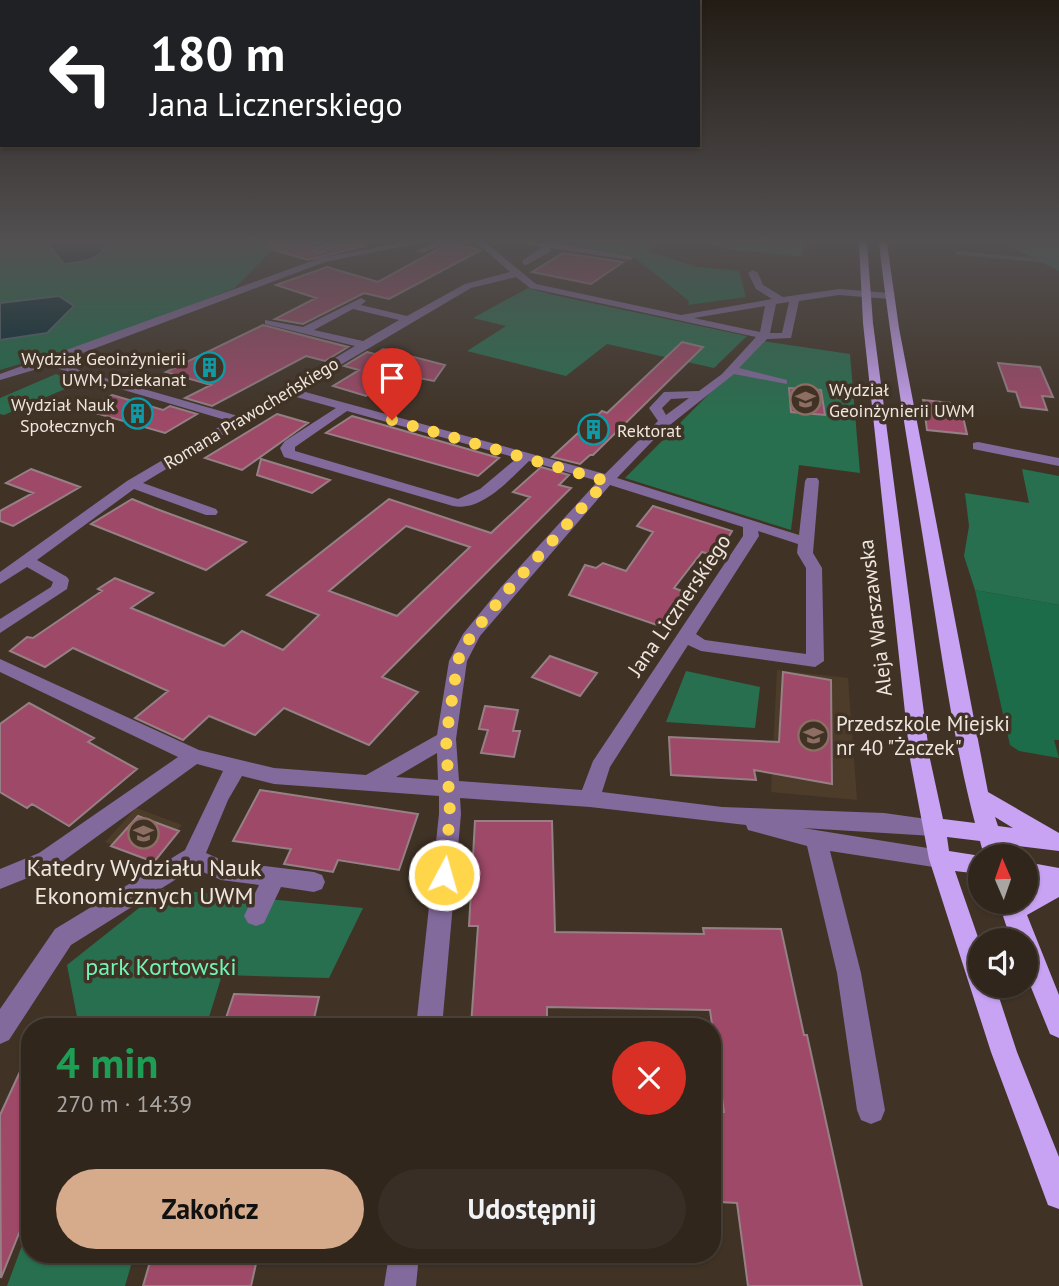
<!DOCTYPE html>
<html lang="pl">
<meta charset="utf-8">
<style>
:root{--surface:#30261c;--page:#382e25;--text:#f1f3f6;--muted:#a8a5a3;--line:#4b433b;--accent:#d6ab8b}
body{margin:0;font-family:"PT Sans",sans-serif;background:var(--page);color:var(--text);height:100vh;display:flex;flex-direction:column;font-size:26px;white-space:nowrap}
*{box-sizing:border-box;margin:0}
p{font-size:23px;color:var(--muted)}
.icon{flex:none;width:38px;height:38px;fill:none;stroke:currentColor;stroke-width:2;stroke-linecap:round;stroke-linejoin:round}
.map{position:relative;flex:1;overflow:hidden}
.details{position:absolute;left:21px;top:1018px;width:700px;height:245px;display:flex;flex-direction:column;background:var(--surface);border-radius:28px;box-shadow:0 2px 5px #0004,0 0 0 2px var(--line)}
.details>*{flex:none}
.hud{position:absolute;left:0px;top:0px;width:700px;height:147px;box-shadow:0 2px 5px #0004,0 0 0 2px var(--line);background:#202124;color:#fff;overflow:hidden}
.needle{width:46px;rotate:358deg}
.fabs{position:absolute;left:968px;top:844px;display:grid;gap:14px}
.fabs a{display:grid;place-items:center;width:70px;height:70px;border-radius:50%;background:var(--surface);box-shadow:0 2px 5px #0004,0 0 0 2px var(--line);font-size:35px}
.pin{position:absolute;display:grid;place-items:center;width:60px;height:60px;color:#fff;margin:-72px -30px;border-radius:50% 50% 50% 0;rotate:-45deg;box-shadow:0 0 7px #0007}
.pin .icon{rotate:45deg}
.me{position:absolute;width:77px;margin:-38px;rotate:6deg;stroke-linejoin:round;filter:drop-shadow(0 0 5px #0008)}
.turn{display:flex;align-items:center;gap:24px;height:147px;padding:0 35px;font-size:32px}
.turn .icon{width:91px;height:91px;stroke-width:2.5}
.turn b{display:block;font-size:49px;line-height:60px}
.round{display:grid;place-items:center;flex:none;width:74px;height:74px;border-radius:37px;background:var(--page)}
.headline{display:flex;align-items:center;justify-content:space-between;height:119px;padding:0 35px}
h1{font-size:42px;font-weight:600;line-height:52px;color:#1e9e55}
.primary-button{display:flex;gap:14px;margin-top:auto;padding:14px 35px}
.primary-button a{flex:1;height:80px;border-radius:42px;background:var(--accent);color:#111;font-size:28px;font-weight:600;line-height:80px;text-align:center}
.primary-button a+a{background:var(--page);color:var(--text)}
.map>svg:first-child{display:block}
</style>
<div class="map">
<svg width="1059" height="1286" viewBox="0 0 1059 1286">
<rect width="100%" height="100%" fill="#403326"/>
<path fill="#4d3c29" d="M777 670 848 678 857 800 771 792Z
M136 808 182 825 152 860 105 842Z"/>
<path fill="#286f4f" d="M706 243H804L803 257 726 249Z
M1004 243H1059V271Z
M528 288 554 295 747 336 714 368 607 344 566 376 467 351 506 326 473 318Z
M762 341 850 354 860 473 799 465 791 530 625 478Z
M56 374 79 383 4 415 0 414V398Z
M1022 469 1059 476V605L975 590 964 556 969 526 965 493 1029 503Z
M686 671 760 687 755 728 666 722Z
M163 889 363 908 329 978 222 975 206 1027H79L67 965Z
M30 1224V1255H134L125 1286H7Z"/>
<path fill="#1c6c4a" d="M0 243H50L49 247 105 250 107 243H275L272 250 235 288 110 337 0 370V340L47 333 3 302 0 303Z
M572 243H666L646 251 697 267 739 271 746 297 688 305 689 301 634 257 568 245Z
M975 590 1059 605V740H1054L1059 758 1019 751 1010 745Z"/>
<path fill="#002932" stroke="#486266" stroke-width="2" d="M50 243H107C101 261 80 262 64 264L49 246Z
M59 296 74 306 47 333 0 340V303Z"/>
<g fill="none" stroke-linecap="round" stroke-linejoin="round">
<path stroke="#486266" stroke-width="3.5" d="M957 253 1059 262"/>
</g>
<path fill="#9e4967" stroke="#968086" stroke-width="2" fill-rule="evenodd" d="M269 243H279L286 251 293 243H318L311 249 319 253 339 243H365V246L308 260 268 248Z
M449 243 481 250 389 299 364 293 303 324 275 319 316 298 276 285 327 267 378 282Z
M563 253 623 262 591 284 532 272Z
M263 325 348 347 325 361 306 356 212 406 185 398 211 385 166 372Z
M682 342 703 347 593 455H590L580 464 552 457 602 411 607 413Z
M383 349 445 365 434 381 397 374 366 396 333 386 359 370 344 366 367 352 375 354Z
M998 363 1040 367 1053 397 1042 396 1047 410 1021 407 1016 392 1008 391Z
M789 388 821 390 825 415 791 412Z
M112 395 163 410 170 406 197 414 165 433 85 410Z
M923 400 960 404 967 434 927 430Z
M277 414 308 423 242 470 205 458Z
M352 416 499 458 478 476 326 433Z
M261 459 330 480 312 493 257 475Z
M541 467 569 475 559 485 571 488 382 677 418 692 369 745 284 708 255 735 209 716 183 740 135 718 168 691 73 648 45 667 10 651 27 637 33 638 102 591 98 589 115 578 153 593 131 608 224 646 242 631 283 650 319 615 267 595 389 499 491 533 530 497 513 492ZM406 526 470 547 397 616 329 591Z
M31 469 80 487 13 526 0 521V511L33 493 6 483Z
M132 499 154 508 246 542 206 570 91 524Z
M653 506 732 531 717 556 702 552 674 588 690 594 663 627 569 595 585 565 596 568 603 563 626 571 653 532 637 526Z
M550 656 597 673 580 696 532 677Z
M783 672 831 680 832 784 754 770 756 780 671 775 669 737 779 742Z
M29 703 94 738 88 742 137 769 69 826 32 804 27 808 0 792V724Z
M485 706 518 710 513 731H520L514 757 481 753 488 730 479 729Z
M260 790 418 814 399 870 338 860 333 872 284 864 291 849 233 841Z
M138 816 179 831 154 862 111 846Z
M475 821H552L555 932 704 934 703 928 781 929 804 1035H807L862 1286H748L737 1203 720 1202 712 1112H724L710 1010 547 1007V1027L471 1026 478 926H469Z
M234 994 319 997 312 1027H223Z
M30 1050V1206L1 1278 0 1115Z
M152 1255H258L251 1286H143Z"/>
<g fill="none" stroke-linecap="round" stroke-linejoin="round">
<path fill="#826a9c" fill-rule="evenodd" d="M282 243H290V245L286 248Z
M324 243H337L318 251 314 248Z
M401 243H419L325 262 61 361 81 371 238 416 355 346 265 324V320L303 327 361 298 366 301 361 305 407 316 465 284 510 272 477 243H486L536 284 681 315 772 299 756 289 748 273 753 270 758 273 763 285 783 297 839 289 890 293 895 296 890 299 839 295 799 301 791 338 767 339 739 368 787 380V384L734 374 661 432 617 478 799 535 805 481 807 478H817L819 481 813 553 822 568 824 661 815 667 701 651 688 645 610 767 602 792 722 807 884 813 941 821 944 827 941 833 933 836 803 828 940 850 948 852 951 859 948 866 940 868 830 851 861 973 885 1110 881 1120 871 1124 861 1120 857 1110 837 973 807 846 748 830 746 825 590 807 460 798 461 814 442 1027H416L439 814V796L274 784 242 776 228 800 206 853 224 861 314 872 322 875 325 882 322 889 314 892 281 887 264 923 256 926 248 923 244 916 259 885 221 880 194 868 71 945 9 1040 0 1044V1009L55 929 185 850 223 771 197 764 55 867 0 889V869L39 853 178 757 0 672V659L199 750 274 768 366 775 437 735 449 661 463 634 502 586 598 481 529 461C510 479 482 512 453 506L284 457 280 448 285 441 336 408 289 395 143 483 216 509 218 512 216 515H206L134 489 37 560 67 577 69 580 67 589 0 633V619L51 587 53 582 27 567 0 584V572L127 481 229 421 73 375 51 365 0 380V374L320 258ZM516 277 530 288 756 337 722 374 699 391 664 392 649 408 658 421 605 474 298 390 471 288ZM789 302 782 333H770L776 304ZM765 306 760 332 694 318ZM353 309 399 320 363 341 314 330ZM689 398 666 415 662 408 671 399ZM347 411 517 458 480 489 458 499 295 451V447ZM610 485 743 527V536L593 761 582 790 459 781 456 739 467 661 480 636ZM758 531 798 544 797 553 806 568V654L705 640 696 634 759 536ZM437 753 438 780 396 777Z
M434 243H446L423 253 416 251Z
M517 243H552L634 257 630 260 551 248 550 252 526 265 523 264V260L543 247Z
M978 442 1059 458V466L973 449V443Z
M389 1255H419L416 1286H384Z"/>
<path fill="#c8a2f3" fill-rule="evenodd" d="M859 243H867L873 323 930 759 943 819 975 823C953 739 941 650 927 563 910 456 891 350 879 243H887L899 328 988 792 1059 833V851L1003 844 1006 856H984L980 841 947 837 949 851 981 856 980 874 955 871 980 943V985H995L1017 1052 1059 1157V1209L1048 1205 991 1052 929 859 910 759 863 323ZM995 817 1013 828 998 826Z
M1026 862 1059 868V897L1027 915 1059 995V1038L1050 1034 1026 975V940H1011L998 901H1026V892L1040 884 1026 881Z"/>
</g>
<linearGradient id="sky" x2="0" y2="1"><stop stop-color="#231c15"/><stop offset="0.57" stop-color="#535052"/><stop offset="1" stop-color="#535052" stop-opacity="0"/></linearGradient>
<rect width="1059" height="423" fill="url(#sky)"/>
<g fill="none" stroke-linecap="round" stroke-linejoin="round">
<path stroke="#ffd54a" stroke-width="12" stroke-dasharray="0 21.6" d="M392 420 606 481 508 590 472 634 458 660 446 738 450 814 444 875"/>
</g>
<defs>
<symbol id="building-ring" viewBox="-11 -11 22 22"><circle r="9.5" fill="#403326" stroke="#0f9aa8" stroke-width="1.5"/><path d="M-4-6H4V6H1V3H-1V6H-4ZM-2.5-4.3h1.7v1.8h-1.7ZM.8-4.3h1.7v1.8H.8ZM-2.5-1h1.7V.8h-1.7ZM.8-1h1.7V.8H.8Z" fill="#0f9aa8"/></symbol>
<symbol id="university-ring" viewBox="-11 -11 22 22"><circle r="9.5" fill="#403326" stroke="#8d6e63" stroke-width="1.5"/><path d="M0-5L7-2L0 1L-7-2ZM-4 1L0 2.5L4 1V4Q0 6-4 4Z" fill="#8d6e63"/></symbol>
<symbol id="school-ring" viewBox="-11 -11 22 22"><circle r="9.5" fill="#403326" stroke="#8d6e63" stroke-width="1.5"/><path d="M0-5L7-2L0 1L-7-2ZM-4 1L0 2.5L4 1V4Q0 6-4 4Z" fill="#8d6e63"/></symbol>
</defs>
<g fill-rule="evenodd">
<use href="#building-ring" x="192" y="350" width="35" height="35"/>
<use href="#university-ring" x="788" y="382" width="35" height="35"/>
<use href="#building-ring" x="120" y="396" width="35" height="35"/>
<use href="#building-ring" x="576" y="412" width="35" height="35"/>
<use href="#school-ring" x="796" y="718" width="35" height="35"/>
<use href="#university-ring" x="126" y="816" width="35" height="35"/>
</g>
<g text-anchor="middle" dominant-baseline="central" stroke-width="7" stroke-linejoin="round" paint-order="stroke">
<g font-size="18" fill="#efe6de" stroke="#403326" text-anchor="end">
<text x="186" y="358">Wydział Geoinżynierii<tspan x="186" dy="21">UWM, Dziekanat</tspan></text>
<text x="829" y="389" text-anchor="start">Wydział<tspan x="829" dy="21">Geoinżynierii UWM</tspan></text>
<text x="115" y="404">Wydział Nauk<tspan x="115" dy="21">Społecznych</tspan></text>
<text x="617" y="430" text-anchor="start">Rektorat</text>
</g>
<g font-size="18" fill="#efe6de" stroke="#403326">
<text transform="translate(251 413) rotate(-31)">Romana Prawocheńskiego</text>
</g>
<g font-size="21" fill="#efe6de" stroke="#403326">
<text transform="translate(679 605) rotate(-56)">Jana Licznerskiego</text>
<text transform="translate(875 618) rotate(-97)">Aleja Warszawska</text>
</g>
<g font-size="21" fill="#efe6de" stroke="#403326" text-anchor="start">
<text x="836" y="723">Przedszkole Miejski<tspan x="836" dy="24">nr 40 "Żaczek"</tspan></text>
</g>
<g font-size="24" fill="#efe6de" stroke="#403326">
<text x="144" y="867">Katedry Wydziału Nauk<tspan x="144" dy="28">Ekonomicznych UWM</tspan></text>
</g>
<g font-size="24" fill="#70f4b7" stroke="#403326">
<text x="161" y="966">park Kortowski</text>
</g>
</g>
</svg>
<div class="fabs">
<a><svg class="needle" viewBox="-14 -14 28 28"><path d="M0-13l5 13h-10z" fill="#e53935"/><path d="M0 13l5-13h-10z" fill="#a8a5a3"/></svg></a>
<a><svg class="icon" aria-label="sound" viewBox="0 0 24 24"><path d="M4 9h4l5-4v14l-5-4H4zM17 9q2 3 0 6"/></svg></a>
</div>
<div class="pin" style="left:392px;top:420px;background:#d93025"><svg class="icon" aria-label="arrive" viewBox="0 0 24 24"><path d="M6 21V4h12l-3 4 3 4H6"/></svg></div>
<svg class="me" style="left:444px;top:875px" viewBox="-20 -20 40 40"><circle r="17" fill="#ffd54a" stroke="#fff" stroke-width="3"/><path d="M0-11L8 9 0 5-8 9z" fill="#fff"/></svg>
<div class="hud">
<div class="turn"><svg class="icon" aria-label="left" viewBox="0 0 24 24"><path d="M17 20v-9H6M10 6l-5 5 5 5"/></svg><div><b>180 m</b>Jana Licznerskiego</div></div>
</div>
<section class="details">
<div class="headline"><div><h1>4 min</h1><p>270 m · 14:39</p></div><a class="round" style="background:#d93025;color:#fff"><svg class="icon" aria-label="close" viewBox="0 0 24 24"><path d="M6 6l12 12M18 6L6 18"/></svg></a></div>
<div class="primary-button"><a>Zakończ</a><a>Udostępnij</a></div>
</section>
</div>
